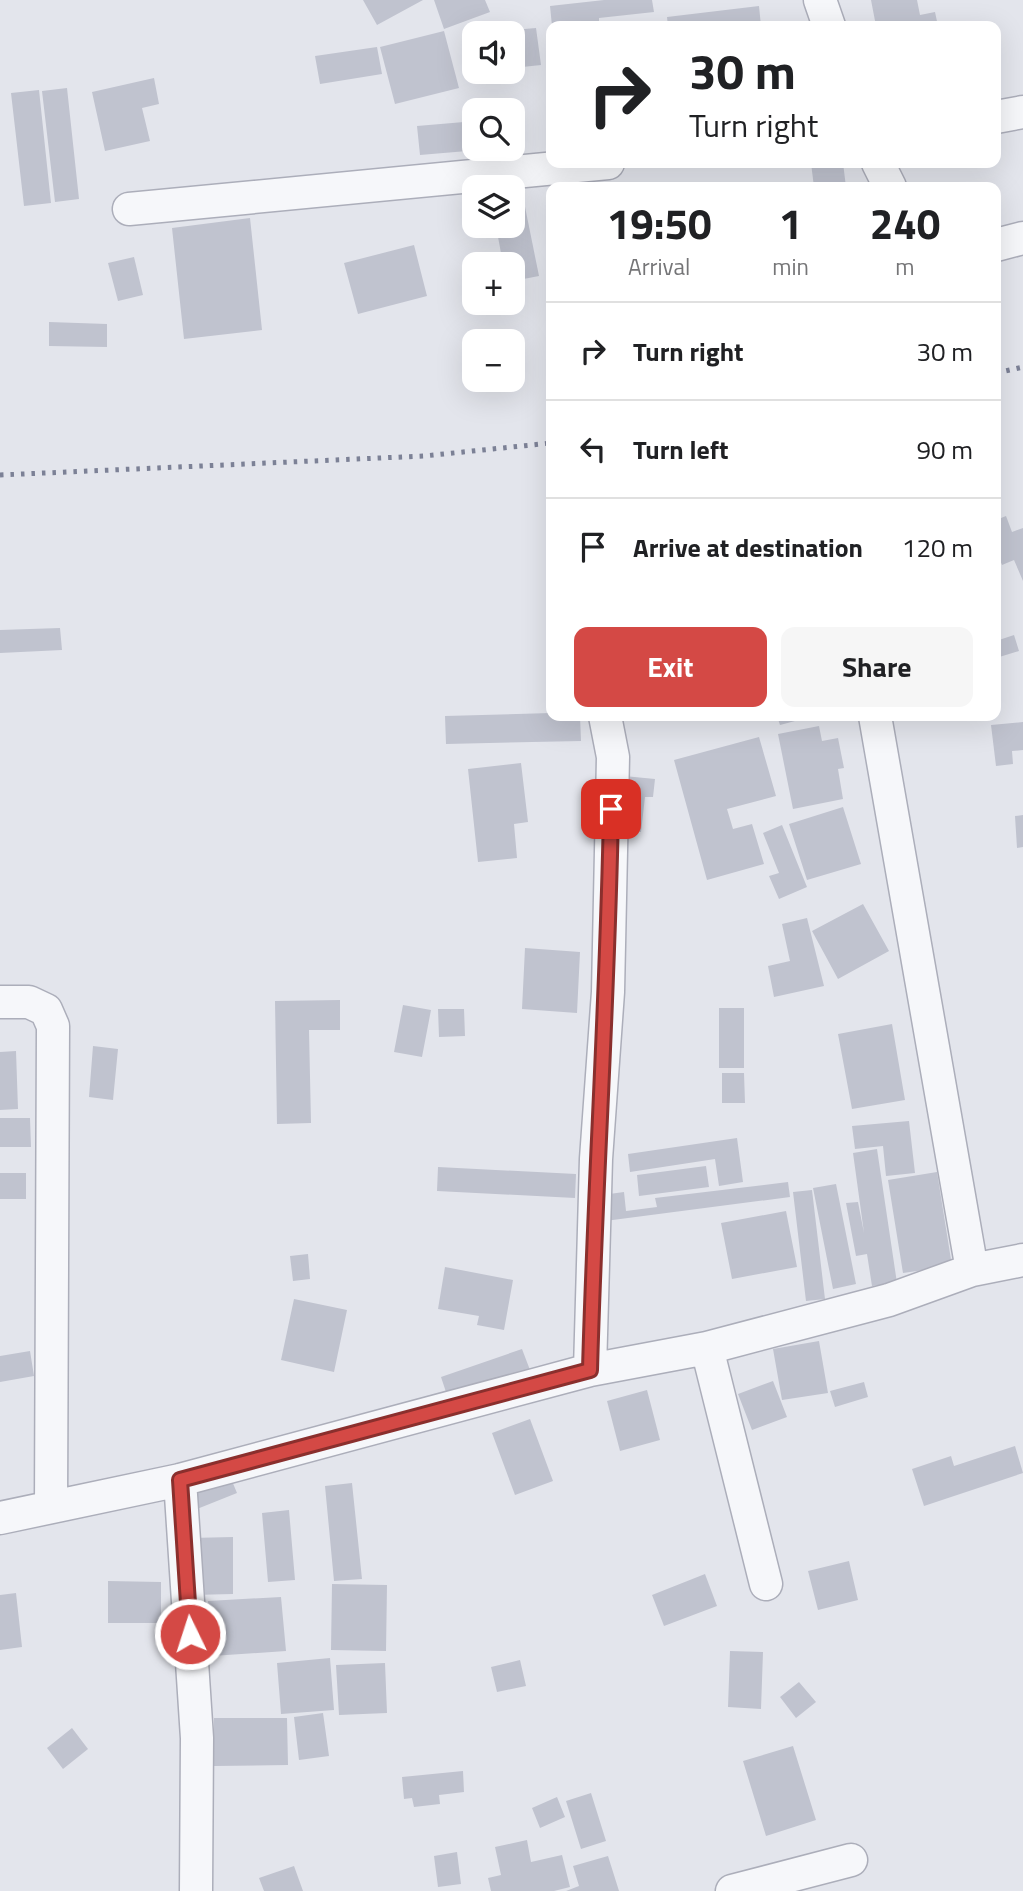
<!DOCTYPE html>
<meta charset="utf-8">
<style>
:root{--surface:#fff;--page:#f6f6f6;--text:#202124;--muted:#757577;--line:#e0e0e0;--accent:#d44945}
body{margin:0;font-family:"Titillium Web",sans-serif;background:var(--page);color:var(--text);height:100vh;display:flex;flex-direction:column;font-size:26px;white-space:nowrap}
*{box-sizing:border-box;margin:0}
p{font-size:23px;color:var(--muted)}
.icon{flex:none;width:38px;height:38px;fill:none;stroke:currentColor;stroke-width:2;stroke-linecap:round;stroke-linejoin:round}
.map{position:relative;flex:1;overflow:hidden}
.details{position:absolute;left:546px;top:182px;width:455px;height:539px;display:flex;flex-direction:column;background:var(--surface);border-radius:14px;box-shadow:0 7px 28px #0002}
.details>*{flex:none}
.top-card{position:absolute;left:546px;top:21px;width:455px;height:147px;border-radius:14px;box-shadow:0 7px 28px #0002;background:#fff;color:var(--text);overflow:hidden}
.controls{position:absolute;left:462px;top:21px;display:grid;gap:14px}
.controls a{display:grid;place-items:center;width:63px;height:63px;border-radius:14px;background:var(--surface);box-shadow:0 7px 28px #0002;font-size:35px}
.pin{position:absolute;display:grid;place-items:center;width:60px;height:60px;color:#fff;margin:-30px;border-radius:14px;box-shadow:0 4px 10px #0006}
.me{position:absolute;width:77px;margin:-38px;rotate:356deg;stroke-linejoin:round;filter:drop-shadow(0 0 5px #0008)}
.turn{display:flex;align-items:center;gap:24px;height:147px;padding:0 28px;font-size:32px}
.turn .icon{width:91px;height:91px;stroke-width:2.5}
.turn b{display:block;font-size:49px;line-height:60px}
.eta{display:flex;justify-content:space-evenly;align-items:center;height:119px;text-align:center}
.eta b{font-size:42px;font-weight:700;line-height:49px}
.action{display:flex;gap:14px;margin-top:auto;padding:14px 28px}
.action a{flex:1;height:80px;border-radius:14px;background:var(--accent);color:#fff;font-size:28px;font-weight:700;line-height:80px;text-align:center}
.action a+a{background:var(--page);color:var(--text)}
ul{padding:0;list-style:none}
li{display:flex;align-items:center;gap:21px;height:98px;padding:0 28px;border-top:2px solid var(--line)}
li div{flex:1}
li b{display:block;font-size:26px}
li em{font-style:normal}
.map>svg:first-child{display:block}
</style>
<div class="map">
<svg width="1023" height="1891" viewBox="0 0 1023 1891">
<rect width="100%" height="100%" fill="#e3e5ec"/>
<path fill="#c0c3cf" d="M363 0H423L377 25Z
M434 0H485L490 12 444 29Z
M604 0H652L654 12 599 18V26H552L550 6Z
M871 0H917L920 15 935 12 938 26H876Z
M759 6 761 26H668L667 17Z
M536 28 541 65 513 68V33L502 31Z
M444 31 459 88 395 104 380 47Z
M474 35V72L471 73 467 36Z
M377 47 382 74 320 84 315 56Z
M154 78 159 104 142 108 150 141 105 151 92 92Z
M67 88 79 199 55 202 42 91Z
M39 90 51 203 24 206 11 93Z
M464 122 467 151 420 155 417 126Z
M811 163H843L846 187H814Z
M521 187 539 276 513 281V264H503L496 226H513V188Z
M250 218 262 330 184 339 172 228Z
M414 245 427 296 358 314 344 263Z
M134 257 143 295 118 301 108 263Z
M49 322 107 324V347L49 346Z
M1006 516 1012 532 1023 528V581L1014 560 1002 565 996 550V520Z
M60 628 62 650 0 653V630Z
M1014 635 1019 651 996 658V641Z
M551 713 580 716 581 741 446 744 445 716Z
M777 716H810V717L780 725Z
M1023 722V750L1012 751 1013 764 996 766 991 725Z
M819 726 822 741 838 738 844 768 838 769 843 799 793 809 778 734Z
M759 737 776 796 727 809 733 829 752 824 764 864 707 880 674 760Z
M521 763 528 822 514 824 517 858 478 862 468 769Z
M624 776 655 779 653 797H645L641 832 619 830Z
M843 807 861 864 807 880 789 824Z
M1023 815V847L1017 848 1015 816Z
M782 825 807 887 779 899 769 876 779 873 763 833Z
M863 904 889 951 838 979 812 931Z
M807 918 824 986 774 997 768 966 790 961 782 924Z
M525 948 580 952 577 1013 522 1009Z
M340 1000V1030H309L311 1123 277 1124 275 1001Z
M403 1005 431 1010 422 1057 394 1052Z
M719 1008H744V1068H719Z
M438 1009H464L465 1036 439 1037Z
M892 1024 905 1100 852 1109 838 1034Z
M93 1046 118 1049 113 1100 89 1097Z
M16 1051 18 1109 0 1110V1052Z
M722 1073H744L745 1103H722Z
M0 1118H30L31 1147H0Z
M909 1121 915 1173 886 1176 883 1146 855 1149 852 1126Z
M737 1138 743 1182 719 1186 715 1159 630 1172 628 1154Z
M877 1149 897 1283 872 1286 867 1254 856 1256 846 1203 858 1202 864 1233 853 1153Z
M706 1166 709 1187 639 1196 637 1175Z
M438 1167 576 1174 575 1198 437 1191Z
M937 1172 952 1266 903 1273 888 1180Z
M0 1173H26V1199H0Z
M788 1182 790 1197 605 1221 602 1195 624 1192 626 1211 657 1207 655 1198Z
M836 1184 856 1284 833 1289 813 1188Z
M812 1190 825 1299 806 1301 793 1192Z
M786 1211 797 1267 732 1279 721 1223Z
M308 1254 310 1279 293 1281 290 1256Z
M445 1267 513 1280 504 1330 477 1325 479 1316 438 1309Z
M294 1299 347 1310 334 1372 281 1360Z
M819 1341 828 1393 782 1400 773 1349Z
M522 1349 530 1370 448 1398 441 1377Z
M30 1351 34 1376 0 1382V1356Z
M773 1381 787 1417 752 1430 738 1394Z
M864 1382 868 1397 835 1407 830 1391Z
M647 1390 660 1440 620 1451 607 1401Z
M530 1419 553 1481 515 1495 492 1433Z
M1015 1446 1023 1473 924 1506 912 1469 951 1456 954 1466Z
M227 1469 237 1493 197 1509 186 1486Z
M352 1483 362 1579 334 1581 325 1486Z
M289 1510 295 1580 268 1582 262 1513Z
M233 1537V1594L192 1595 191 1538Z
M849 1561 858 1600 818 1610 808 1571Z
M705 1574 717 1606 664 1626 652 1595Z
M108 1581 161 1582V1623H108Z
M332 1584 387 1585 386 1651 331 1650Z
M16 1593 22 1647 0 1650V1595Z
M281 1597 286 1651 212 1656 208 1601Z
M730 1651 763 1652 761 1709 728 1707Z
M330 1658 334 1710 281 1714 277 1663Z
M520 1660 526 1686 497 1692 491 1667Z
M385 1663 387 1713 339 1715 336 1665Z
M799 1682 816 1702 796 1718 780 1697Z
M323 1713 329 1756 299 1760 294 1717Z
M214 1718H287L288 1765 214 1766Z
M72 1728 88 1749 63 1769 47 1748Z
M793 1746 816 1820 766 1836 743 1761Z
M463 1771 464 1792 439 1795 440 1804 414 1807 412 1798 404 1799 402 1777Z
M591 1793 606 1841 581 1849 566 1801Z
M557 1797 565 1817 540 1828 532 1808Z
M527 1840 531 1862 562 1855 570 1887 554 1891H491L488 1878 501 1875 495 1847Z
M457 1852 461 1884 438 1887 434 1856Z
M608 1856 619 1891H566L579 1886 573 1866Z
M294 1866 303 1891H264L259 1878Z"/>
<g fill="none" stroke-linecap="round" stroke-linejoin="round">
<defs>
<path id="minor" d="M820 0 829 26
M996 117 1023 112
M878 163 890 187
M129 209 608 163
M996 245 1023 238
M875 716 972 1270
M0 1002H29L46 1010 53 1026 51 1506
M707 1348 766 1584
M590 1370 596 1159 608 992 613 757 605 716
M180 1480 197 1738 196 1891
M0 1518 180 1480 590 1370 707 1348 889 1300 972 1270 1023 1260
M732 1891 851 1860"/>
</defs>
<use href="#minor" stroke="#acaeba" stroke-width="35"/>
<use href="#minor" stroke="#f6f7fa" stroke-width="32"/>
<path stroke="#7c8196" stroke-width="5" stroke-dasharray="3.5 7" stroke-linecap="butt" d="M996 373 1023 367
M0 475 424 456 551 443"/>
</g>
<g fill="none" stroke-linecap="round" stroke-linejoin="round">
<defs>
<path id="route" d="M190 1634 180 1480 590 1370C595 1183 608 996 611 809"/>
</defs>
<use href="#route" stroke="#8a2f2d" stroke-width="18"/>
<use href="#route" stroke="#d44945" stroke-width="12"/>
</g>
</svg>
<div class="controls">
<a><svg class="icon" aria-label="sound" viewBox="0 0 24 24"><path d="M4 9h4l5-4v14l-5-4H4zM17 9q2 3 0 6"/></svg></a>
<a><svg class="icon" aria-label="search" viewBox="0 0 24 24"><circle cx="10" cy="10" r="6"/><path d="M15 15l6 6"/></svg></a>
<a><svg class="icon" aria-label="layers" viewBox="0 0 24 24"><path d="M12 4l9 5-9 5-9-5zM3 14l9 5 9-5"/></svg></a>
<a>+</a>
<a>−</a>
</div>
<div class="pin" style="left:611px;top:809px;background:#d93025"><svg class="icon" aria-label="arrive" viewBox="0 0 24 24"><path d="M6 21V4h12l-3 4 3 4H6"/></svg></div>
<svg class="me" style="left:190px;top:1634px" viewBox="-20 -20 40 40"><circle r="17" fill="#d44945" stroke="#fff" stroke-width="3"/><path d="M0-11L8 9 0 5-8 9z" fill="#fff"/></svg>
<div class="top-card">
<div class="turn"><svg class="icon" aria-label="right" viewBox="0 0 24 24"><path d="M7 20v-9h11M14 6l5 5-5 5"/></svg><div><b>30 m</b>Turn right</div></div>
</div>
<section class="details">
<div class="eta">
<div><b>19:50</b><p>Arrival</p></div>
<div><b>1</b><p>min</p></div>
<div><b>240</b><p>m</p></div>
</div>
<ul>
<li><svg class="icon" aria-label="right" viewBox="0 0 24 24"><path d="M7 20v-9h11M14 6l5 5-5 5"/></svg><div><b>Turn right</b></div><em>30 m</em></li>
<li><svg class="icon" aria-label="left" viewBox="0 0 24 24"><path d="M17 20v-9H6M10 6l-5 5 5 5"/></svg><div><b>Turn left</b></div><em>90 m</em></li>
<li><svg class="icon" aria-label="arrive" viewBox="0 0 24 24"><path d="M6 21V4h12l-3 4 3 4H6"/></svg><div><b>Arrive at destination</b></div><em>120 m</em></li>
</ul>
<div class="action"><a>Exit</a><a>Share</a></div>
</section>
</div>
